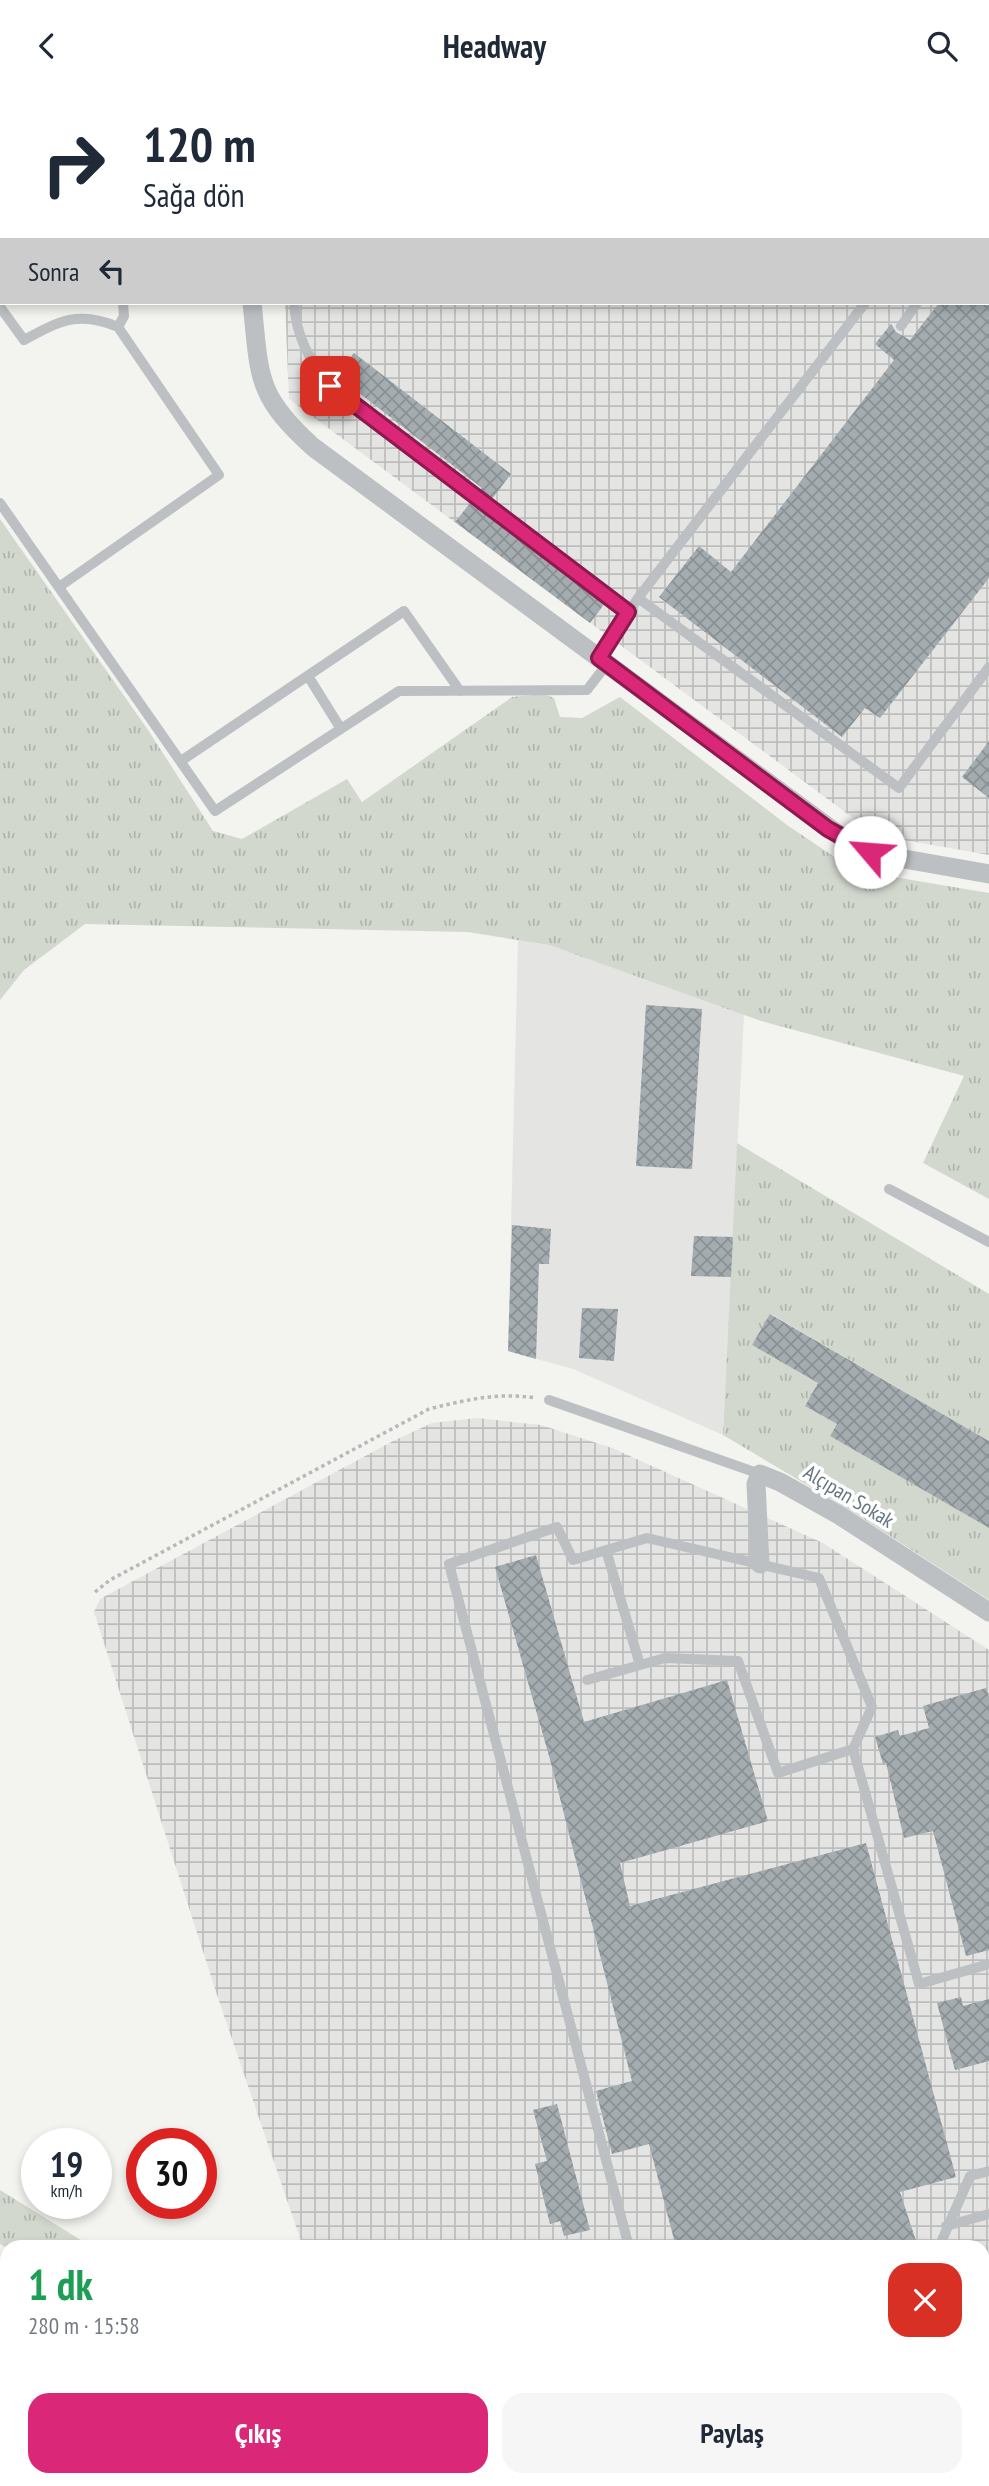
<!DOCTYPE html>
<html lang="tr">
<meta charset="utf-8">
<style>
:root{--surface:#fff;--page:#f6f6f7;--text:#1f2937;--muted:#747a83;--accent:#db2777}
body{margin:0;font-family:"PT Sans Narrow",sans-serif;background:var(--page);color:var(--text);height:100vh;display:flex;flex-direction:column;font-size:26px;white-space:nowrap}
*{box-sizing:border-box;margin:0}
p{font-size:23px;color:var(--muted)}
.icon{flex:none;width:38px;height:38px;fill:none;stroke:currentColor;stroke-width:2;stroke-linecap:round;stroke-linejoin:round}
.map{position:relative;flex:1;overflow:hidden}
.side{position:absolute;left:0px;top:2149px;width:990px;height:247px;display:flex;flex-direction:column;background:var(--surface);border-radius:21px 21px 0 0;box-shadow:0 4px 10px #0003}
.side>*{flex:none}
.top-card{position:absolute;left:0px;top:0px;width:990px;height:214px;box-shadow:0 4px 10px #0003;background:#fff;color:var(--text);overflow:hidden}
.speed{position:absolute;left:21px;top:2037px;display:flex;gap:14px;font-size:35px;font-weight:700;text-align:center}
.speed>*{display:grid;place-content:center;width:91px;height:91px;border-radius:50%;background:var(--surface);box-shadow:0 4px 10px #0003;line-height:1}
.speed small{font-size:18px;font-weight:400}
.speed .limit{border:10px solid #d22;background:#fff;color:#111}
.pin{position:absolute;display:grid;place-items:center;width:60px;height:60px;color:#fff;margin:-30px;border-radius:14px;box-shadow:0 4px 10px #0006}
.me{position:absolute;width:77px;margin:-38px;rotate:297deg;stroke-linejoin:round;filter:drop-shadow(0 0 5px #0008)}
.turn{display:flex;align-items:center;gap:24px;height:147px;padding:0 28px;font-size:32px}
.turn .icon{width:91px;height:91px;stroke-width:2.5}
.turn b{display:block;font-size:49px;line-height:60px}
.then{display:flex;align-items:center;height:66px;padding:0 28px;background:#0003;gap:14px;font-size:26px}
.round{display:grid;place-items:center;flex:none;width:74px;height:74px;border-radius:21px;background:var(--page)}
.head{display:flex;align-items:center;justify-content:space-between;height:119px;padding:0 28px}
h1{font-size:42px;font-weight:700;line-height:52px;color:#1e9e55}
.action{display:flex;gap:14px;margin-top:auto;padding:14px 28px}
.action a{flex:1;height:80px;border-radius:21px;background:var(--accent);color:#fff;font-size:28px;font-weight:700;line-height:80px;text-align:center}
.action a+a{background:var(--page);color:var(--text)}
header{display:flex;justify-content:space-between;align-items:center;height:91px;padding:0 28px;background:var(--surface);font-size:32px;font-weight:700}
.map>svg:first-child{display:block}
</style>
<header><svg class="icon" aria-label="back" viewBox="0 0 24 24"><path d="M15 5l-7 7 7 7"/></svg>Headway<svg class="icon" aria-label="search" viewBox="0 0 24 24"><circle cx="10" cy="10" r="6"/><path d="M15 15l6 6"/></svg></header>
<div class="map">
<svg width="989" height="2395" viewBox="0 0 989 2395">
<defs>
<pattern id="industrial-grid" width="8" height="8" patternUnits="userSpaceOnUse" patternTransform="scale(1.75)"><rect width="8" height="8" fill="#e4e5e3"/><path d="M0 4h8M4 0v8" fill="none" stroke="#bcbebd"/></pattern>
<pattern id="grass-tufts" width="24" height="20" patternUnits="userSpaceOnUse" patternTransform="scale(1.75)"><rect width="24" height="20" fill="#d3d8cf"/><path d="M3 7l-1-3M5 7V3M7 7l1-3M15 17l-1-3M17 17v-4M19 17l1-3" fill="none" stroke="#afb4ad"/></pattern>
<pattern id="building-cross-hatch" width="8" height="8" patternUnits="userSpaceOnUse" patternTransform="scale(1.75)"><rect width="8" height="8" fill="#a4acb0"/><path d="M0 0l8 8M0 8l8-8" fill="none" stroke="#899194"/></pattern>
</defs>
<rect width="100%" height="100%" fill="#f3f3ef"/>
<path fill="#e4e5e3" d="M518 849 549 854 744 923 723 1344 573 1278 508 1260Z"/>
<path fill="url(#industrial-grid)" d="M299 0H989V764L876 744 289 308 285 212H989V2Z
M477 1327 541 1334 612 1357 823 1452 989 1559V2179L984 2186V2156H303L217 1904 94 1521 100 1508 393 1350 432 1332Z
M500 2389H795L775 2395H512Z"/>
<path fill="url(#grass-tufts)" d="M0 428 148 639 213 740 242 748 347 688 362 711 512 606 544 603 554 607 560 626 582 627 620 606 787 734 833 765 882 784 989 802V1108L923 1072 964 985 761 930 549 854 468 841 85 833 24 879 0 909Z
M737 1052 989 1203V1350L771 1223 752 1254 818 1292 805 1315 837 1333 830 1345 989 1437V1509L856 1423 723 1344Z
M0 2099 92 2156 7 2157 0 2153Z
M989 2179V2395H775L795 2389H984V2186Z
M413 2389H500L512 2395H426Z"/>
<path fill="url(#building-cross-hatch)" d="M939 212H989V487L880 627 865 617 842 646 659 506 699 455 731 481 894 269 875 253 891 233 896 241 910 249Z
M354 262 511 383 492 408 480 399 482 397 337 285Z
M471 411 605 512 590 532 455 431Z
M989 650V707L962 686Z
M646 914 702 918 692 1078 636 1075Z
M512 1134 551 1138 549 1173H539L536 1268 508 1260Z
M694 1145 733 1146 731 1186 691 1185Z
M582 1217 618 1218 614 1270 579 1267Z
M770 1223 989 1350V1437L830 1345 837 1333 805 1315 818 1292 752 1254Z
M536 1464 584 1631 727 1589 768 1730 620 1772 630 1815 866 1752 956 2086 900 2101 918 2156H676L649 2053 612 2063 596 2000 632 1990 551 1672 495 1476Z
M986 1597 989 1606V1859L966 1865 933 1740 904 1747 886 1672 883 1673 875 1646 898 1639 900 1645 929 1637 923 1615Z
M961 1906 963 1915 989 1908V1970L955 1979 937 1912Z
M557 2013 590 2139 564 2145 560 2130 550 2133 535 2073 547 2070 533 2019Z"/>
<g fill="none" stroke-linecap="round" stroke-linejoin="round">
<defs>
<path id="secondary" d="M0 2285 7 2289
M0 2313 7 2317
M139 2389 152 2395
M190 2389 203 2395"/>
</defs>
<use href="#secondary" stroke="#afb4b8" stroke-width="30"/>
<path stroke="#b6b9bb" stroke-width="3.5" stroke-dasharray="3.5 3.5" stroke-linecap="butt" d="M175 0 178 2
M95 1501 110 1489 429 1318C465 1309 499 1301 536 1307
M0 2356 7 2360
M0 2364H7
M59 2389 71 2395
M224 2390 235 2395"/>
<path stroke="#bcc0c3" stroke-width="10" d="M38 0 39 2
M333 2 334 0
M989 51V50
M0 102 2 101
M294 212C296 246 309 268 330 295L629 521
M0 216 24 249C59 230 79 219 118 236L219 384 59 496
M901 235 917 212
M118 236 124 225 123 212
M0 412 215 720 399 600 587 599 607 573
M638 507 865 212
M599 567 638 507 899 697 989 576
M308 585 341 638
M181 670 404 520 460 600
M889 1098 989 1151
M549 1309 760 1383
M606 1459 640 1574
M587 1589 665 1567 738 1570 778 1682 853 1658 919 1893 989 1873
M946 2135 989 2123
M629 2156 449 1473 557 1436 573 1469 647 1447 819 1487 872 1616 853 1658
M939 2156 970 2085 989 2080
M655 2389 657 2395
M677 2395 701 2389"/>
<path stroke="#bcc0c3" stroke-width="19" d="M227 0 228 2
M252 212C260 285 255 304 313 356L851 753 893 766 989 783
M760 1473 756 1393 760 1383 780 1391 839 1424 989 1521"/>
<use href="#secondary" stroke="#fff" stroke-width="26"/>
<path stroke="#9ca3a7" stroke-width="5" stroke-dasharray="10 5" stroke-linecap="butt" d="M0 2174 7 2178
M0 2188 7 2192
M0 2221 7 2225
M292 2389 304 2395
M316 2389 327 2395
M355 2389 367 2395
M381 2389 393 2395"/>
</g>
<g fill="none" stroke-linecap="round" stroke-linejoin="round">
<defs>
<path id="route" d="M330 295 628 521 599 567 828 738 870 761"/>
</defs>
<use href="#route" stroke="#8e194d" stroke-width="18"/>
<use href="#route" stroke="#db2777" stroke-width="12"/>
</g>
<g text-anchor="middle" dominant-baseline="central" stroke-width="7" stroke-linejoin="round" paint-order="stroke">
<g font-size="21" fill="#64757f" stroke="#fff">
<text transform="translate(849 1405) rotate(31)">Alçıpan Sokak</text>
</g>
</g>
</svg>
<div class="speed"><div>19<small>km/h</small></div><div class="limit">30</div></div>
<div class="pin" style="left:330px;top:295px;background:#d93025"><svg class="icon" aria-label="arrive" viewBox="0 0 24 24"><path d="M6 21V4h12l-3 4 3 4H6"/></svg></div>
<svg class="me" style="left:870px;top:761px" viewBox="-20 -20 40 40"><circle r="19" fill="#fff"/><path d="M0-13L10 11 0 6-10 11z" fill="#db2777"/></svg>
<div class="top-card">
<div class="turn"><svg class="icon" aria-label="right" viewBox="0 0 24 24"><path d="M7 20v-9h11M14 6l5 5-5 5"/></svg><div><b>120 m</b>Sağa dön</div></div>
<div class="then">Sonra<svg class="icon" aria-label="left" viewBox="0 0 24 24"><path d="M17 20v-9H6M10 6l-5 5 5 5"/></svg></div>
</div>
<section class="side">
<div class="head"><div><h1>1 dk</h1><p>280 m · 15:58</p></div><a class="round" style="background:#d93025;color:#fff"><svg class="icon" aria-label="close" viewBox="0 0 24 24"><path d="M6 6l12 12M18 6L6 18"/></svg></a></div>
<div class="action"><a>Çıkış</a><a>Paylaş</a></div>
</section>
</div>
